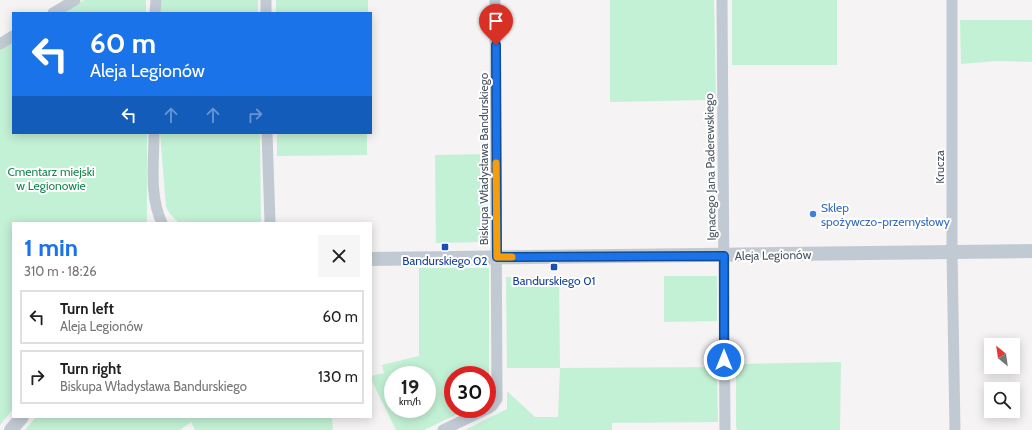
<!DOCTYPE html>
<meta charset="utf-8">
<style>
:root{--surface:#fff;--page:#f6f6f6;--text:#222;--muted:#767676;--line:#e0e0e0;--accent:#1a73e8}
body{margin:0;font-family:Cabin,sans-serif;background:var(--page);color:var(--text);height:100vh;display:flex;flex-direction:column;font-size:15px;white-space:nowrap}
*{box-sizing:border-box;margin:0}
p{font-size:13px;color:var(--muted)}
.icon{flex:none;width:22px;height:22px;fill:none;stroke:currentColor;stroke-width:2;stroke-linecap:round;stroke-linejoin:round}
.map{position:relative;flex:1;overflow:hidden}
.details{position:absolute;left:12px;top:222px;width:360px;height:196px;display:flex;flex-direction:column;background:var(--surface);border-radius:0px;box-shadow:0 2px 10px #0003}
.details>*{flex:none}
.top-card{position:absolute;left:12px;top:12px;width:360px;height:122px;border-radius:0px;box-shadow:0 2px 10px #0003;background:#1a73e8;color:#fff;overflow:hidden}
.needle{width:26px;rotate:331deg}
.controls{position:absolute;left:984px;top:338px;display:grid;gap:8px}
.controls a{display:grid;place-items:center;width:36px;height:36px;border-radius:0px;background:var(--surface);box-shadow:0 2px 10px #0003;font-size:20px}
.speed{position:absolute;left:384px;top:366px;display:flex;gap:8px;font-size:20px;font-weight:700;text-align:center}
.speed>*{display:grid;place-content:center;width:52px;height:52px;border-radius:50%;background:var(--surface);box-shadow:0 2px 10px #0003;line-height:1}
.speed small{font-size:10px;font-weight:400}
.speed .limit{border:6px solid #d22;background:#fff;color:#111}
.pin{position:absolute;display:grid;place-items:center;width:34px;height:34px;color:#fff;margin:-41px -17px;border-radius:50% 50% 50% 0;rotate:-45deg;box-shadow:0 0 4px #0007}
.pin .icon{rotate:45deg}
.me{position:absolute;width:44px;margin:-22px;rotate:0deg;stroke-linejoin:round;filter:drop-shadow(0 0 3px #0008)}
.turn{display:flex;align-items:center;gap:14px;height:84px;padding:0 12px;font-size:18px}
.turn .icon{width:52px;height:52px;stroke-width:2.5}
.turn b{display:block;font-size:28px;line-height:34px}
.lanes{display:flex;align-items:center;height:38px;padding:0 12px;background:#0003;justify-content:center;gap:20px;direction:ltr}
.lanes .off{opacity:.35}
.round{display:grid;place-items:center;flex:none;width:42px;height:42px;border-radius:0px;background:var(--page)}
.headline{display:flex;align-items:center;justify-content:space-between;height:68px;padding:0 12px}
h1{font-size:24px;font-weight:700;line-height:30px;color:var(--accent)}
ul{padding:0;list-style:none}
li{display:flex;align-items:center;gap:12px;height:54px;margin:0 8px 6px;padding:0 4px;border:2px solid var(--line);border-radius:0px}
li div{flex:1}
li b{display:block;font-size:15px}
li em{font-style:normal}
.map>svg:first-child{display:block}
</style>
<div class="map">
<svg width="1032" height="430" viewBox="0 0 1032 430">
<rect width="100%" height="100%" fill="#f5f3f3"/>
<path fill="#c3f1d5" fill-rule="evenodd" d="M84 0H146V13H62Z
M160 0H258V13H159Z
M276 0H368V13H276Z
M610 0H714L716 98 708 100 610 102Z
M732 0H837V65H732Z
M960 20H1032V62L996 61 961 64Z
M13 42V133H147V223H13V409L0 425V49Z
M160 133H260L261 223H179L170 214 166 207Z
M277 133H367V155L277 156Z
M487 154 488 240 487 242 436 243 435 155Z
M419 268H489V399L487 400V375H453V409H468L424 430H396L371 379V376L384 373 382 365 419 356ZM393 375H427V409H393Z
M664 276H717V321L664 322Z
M506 277H559L560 368 717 367 718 422 612 423V430H465L507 409V391L535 417H558L560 368H507Z
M841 362 840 430H737L736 427V364Z
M36 417H332L333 430H195L191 422 180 430H25Z"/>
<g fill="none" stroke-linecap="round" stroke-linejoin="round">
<path stroke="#c1cad2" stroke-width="11" d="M266 0V13
M722 0 725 430
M952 0V252L955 430
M53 13 75 0
M155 13 156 0
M0 44 13 36
M154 133C154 163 149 196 162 223
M267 133 270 223
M443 430 489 408 492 406 497 399 495 0"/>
<path stroke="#c1cad2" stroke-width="14" d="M371 259 1032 251
M11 430 22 417"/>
</g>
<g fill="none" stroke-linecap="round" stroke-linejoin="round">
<defs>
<path id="route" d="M496 45 497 257 724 256V360"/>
</defs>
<use href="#route" stroke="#114b97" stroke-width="10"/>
<use href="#route" stroke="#1a73e8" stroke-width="7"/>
<path stroke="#f59e0b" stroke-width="7" d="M496 163 497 257H512"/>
</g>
<circle fill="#3f7fe0" stroke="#fff" stroke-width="1.5" cx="813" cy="214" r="4"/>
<g fill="#1a4fb4" stroke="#fff" stroke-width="1.5">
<rect x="441" y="243" width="8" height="8" rx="2"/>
<rect x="550" y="263" width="8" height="8" rx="2"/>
</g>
<g text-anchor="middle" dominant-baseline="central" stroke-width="4" stroke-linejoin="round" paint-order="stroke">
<g font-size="12" fill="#4a5661" stroke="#fff">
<text transform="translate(483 159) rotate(-90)">Biskupa Władysława Bandurskiego</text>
<text transform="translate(710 167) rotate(-91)">Ignacego Jana Paderewskiego</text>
<text transform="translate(939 167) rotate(-90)">Krucza</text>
<text transform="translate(773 255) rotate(-1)">Aleja Legionów</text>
</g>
<g font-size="12" fill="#17864f" stroke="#fff">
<text x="51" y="171">Cmentarz miejski<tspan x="51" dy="14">w Legionowie</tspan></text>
</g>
<g font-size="12" fill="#366cbe" stroke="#fff" text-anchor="start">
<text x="821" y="207">Sklep<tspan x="821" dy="14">spożywczo-przemysłowy</tspan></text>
</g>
<g font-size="12" fill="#164399" stroke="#fff">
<text x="445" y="260">Bandurskiego 02</text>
<text x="554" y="280">Bandurskiego 01</text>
</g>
</g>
</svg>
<div class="controls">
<a><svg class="needle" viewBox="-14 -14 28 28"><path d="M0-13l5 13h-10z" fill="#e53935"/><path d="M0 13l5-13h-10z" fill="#767676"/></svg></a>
<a><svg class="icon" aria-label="search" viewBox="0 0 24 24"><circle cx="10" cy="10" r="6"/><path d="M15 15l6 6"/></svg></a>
</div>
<div class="speed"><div>19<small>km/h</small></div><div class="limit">30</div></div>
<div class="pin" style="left:496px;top:45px;background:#d93025"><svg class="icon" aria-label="arrive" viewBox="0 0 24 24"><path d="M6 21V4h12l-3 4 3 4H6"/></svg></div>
<svg class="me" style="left:724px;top:360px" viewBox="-20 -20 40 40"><circle r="17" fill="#1a73e8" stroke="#fff" stroke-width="3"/><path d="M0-11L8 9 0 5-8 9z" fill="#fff"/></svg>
<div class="top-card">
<div class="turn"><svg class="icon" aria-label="left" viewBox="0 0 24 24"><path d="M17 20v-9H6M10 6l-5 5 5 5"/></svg><div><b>60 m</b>Aleja Legionów</div></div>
<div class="lanes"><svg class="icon" aria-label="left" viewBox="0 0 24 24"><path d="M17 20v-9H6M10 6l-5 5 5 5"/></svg><svg class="icon off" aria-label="ahead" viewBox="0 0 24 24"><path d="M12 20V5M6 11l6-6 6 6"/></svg><svg class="icon off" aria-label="ahead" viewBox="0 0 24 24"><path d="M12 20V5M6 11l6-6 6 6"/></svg><svg class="icon off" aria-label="right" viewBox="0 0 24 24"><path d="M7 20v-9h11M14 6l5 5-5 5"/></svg></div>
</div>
<section class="details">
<div class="headline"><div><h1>1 min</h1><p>310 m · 18:26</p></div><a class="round"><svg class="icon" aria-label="close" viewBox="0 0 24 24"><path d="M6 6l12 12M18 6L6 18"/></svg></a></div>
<ul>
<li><svg class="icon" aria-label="left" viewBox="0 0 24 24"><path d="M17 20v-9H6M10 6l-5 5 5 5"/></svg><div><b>Turn left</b><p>Aleja Legionów</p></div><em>60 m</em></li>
<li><svg class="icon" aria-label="right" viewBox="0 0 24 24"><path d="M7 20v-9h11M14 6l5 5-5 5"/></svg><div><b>Turn right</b><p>Biskupa Władysława Bandurskiego</p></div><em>130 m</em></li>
</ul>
</section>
</div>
